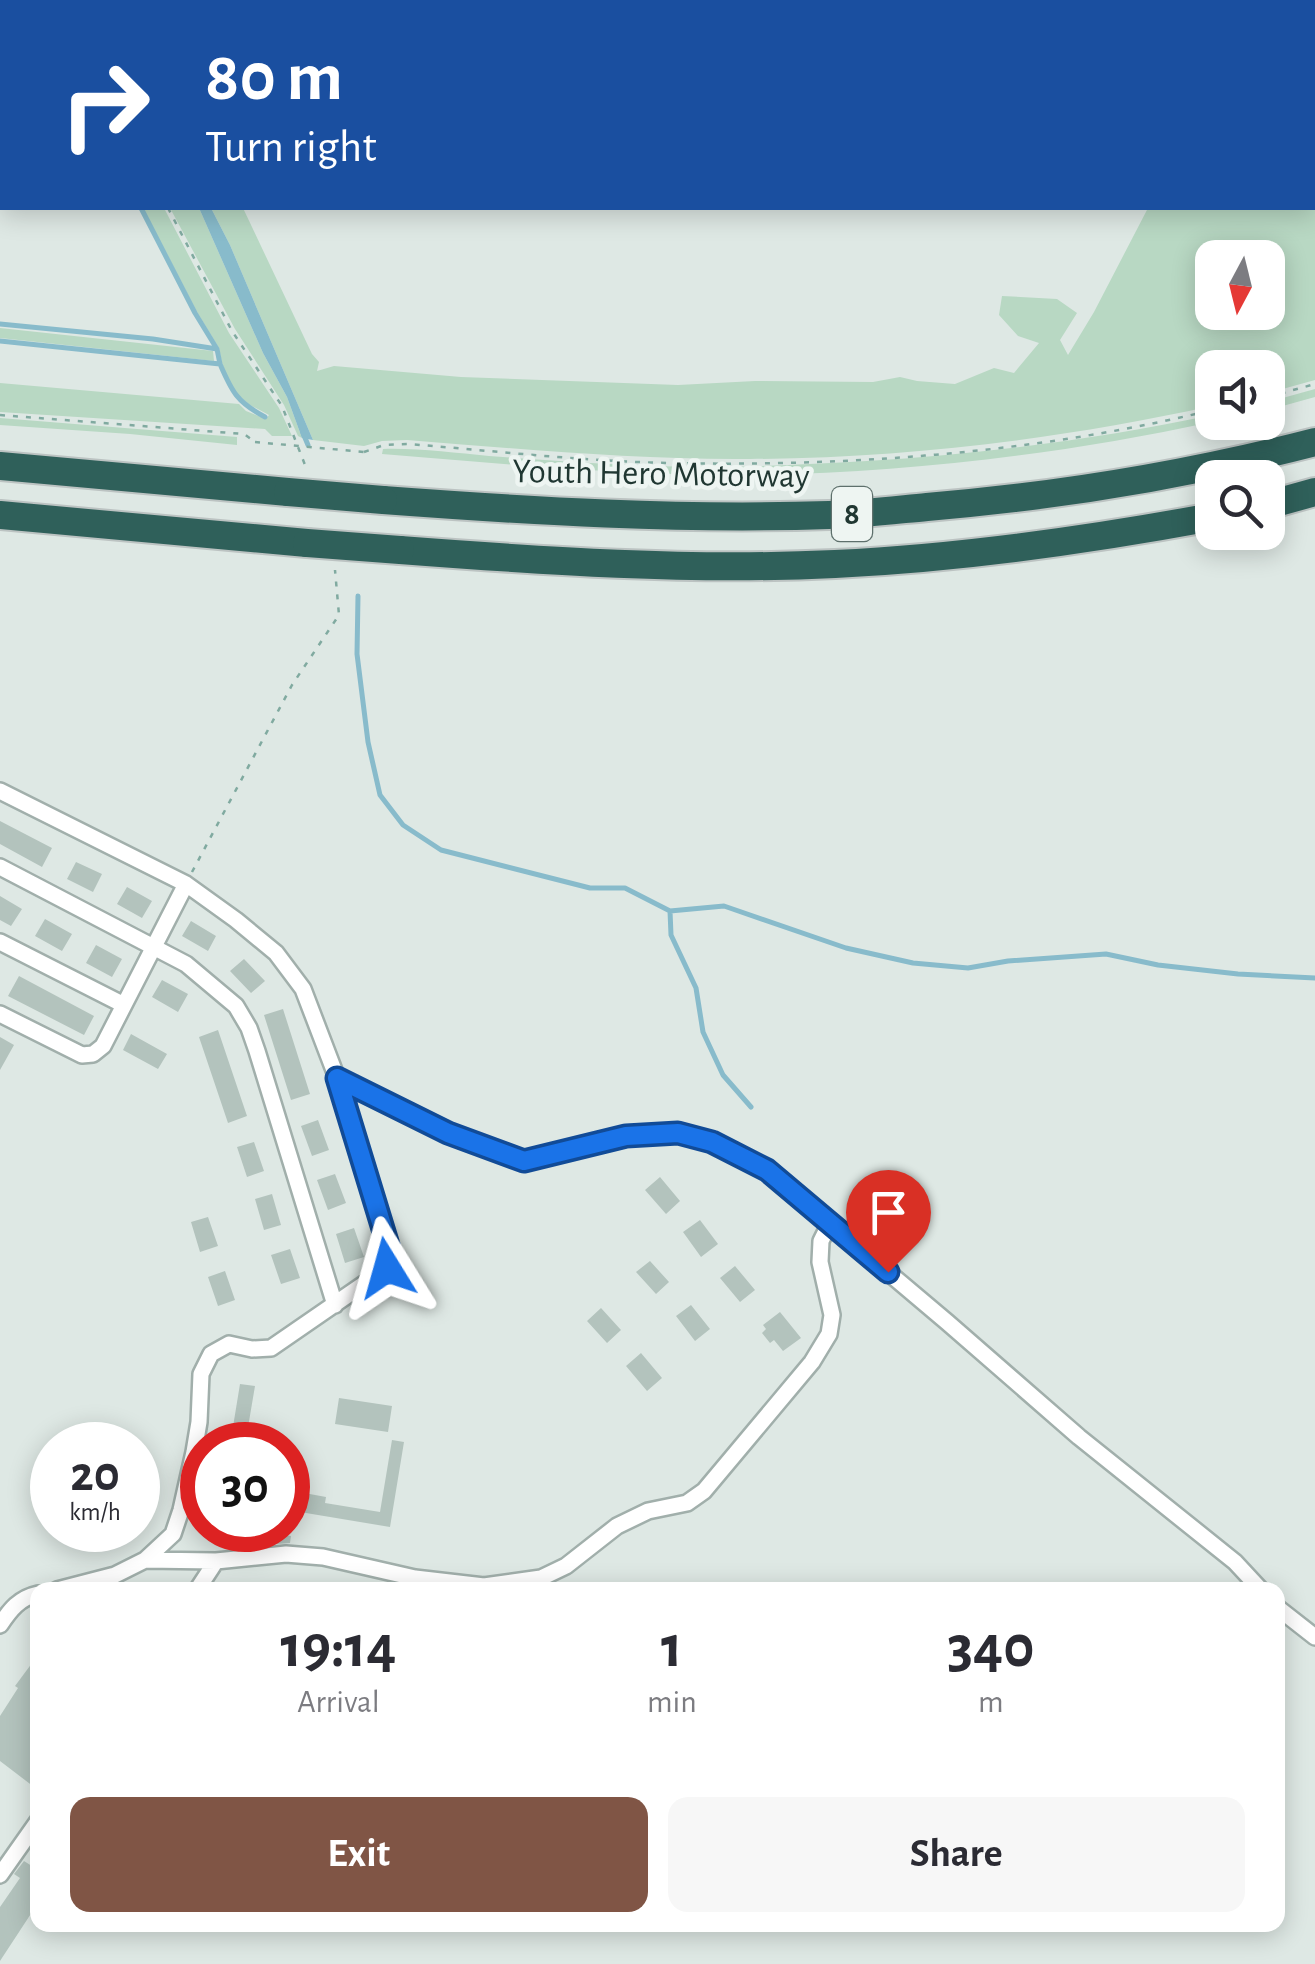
<!DOCTYPE html>
<style>
:root{--surface:#fff;--page:#f7f7f7;--text:#2b2b33;--muted:#7c7c81;--accent:#805545}
body{margin:0;font-family:"Alegreya Sans",sans-serif;background:var(--page);color:var(--text);height:100vh;display:flex;flex-direction:column;font-size:38px;white-space:nowrap}
*{box-sizing:border-box;margin:0}
p{font-size:32px;color:var(--muted)}
.icon{flex:none;width:55px;height:55px;fill:none;stroke:currentColor;stroke-width:2;stroke-linecap:round;stroke-linejoin:round}
.map{position:relative;flex:1;overflow:hidden}
.sheet{position:absolute;left:30px;top:1582px;width:1255px;height:350px;display:flex;flex-direction:column;background:var(--surface);border-radius:20px;box-shadow:0 5px 25px #0003}
.sheet>*{flex:none}
.guide{position:absolute;left:0px;top:0px;width:1315px;height:210px;box-shadow:0 5px 25px #0003;background:#1a4fa0;color:#fff;overflow:hidden}
.needle{width:65px;rotate:187deg}
.controls{position:absolute;left:1195px;top:240px;display:grid;gap:20px}
.controls a{display:grid;place-items:center;width:90px;height:90px;border-radius:20px;background:var(--surface);box-shadow:0 5px 25px #0003;font-size:50px}
.speed{position:absolute;left:30px;top:1422px;display:flex;gap:20px;font-size:50px;font-weight:700;text-align:center}
.speed>*{display:grid;place-content:center;width:130px;height:130px;border-radius:50%;background:var(--surface);box-shadow:0 5px 25px #0003;line-height:1}
.speed small{font-size:25px;font-weight:400}
.speed .limit{border:15px solid #d22;background:#fff;color:#111}
.pin{position:absolute;display:grid;place-items:center;width:85px;height:85px;color:#fff;margin:-102px -42px;border-radius:50% 50% 50% 0;rotate:-45deg;box-shadow:0 0 10px #0007}
.pin .icon{rotate:45deg}
.me{position:absolute;width:110px;margin:-55px;rotate:352deg;stroke-linejoin:round;filter:drop-shadow(0 0 8px #0008)}
.turn{display:flex;align-items:center;gap:35px;height:210px;padding:0 40px;font-size:45px}
.turn .icon{width:130px;height:130px;stroke-width:2.5}
.turn b{display:block;font-size:70px;line-height:85px}
.eta{display:flex;justify-content:space-evenly;align-items:center;height:170px;text-align:center}
.eta b{font-size:60px;font-weight:600;line-height:70px}
.action{display:flex;gap:20px;margin-top:auto;padding:20px 40px}
.action a{flex:1;height:115px;border-radius:20px;background:var(--accent);color:#fff;font-size:40px;font-weight:600;line-height:115px;text-align:center}
.action a+a{background:var(--page);color:var(--text)}
.map>svg:first-child{display:block}
</style>
<div class="map">
<svg width="1315" height="1964" viewBox="0 0 1315 1964">
<rect width="100%" height="100%" fill="#dee8e4"/>
<path fill="#b8d8c3" fill-rule="evenodd" d="M1312 8H1315V380L1268 393V368H1212V406C1062 439 905 458 750 459 636 460 522 449 407 440L382 441 364 446 313 440 230 245 211 208H243L312 354 319 362 317 371 334 366 461 377 678 385 755 381 873 382 900 377 917 381 955 384 994 368 1014 373 1039 343 1018 336 999 315 1002 296 1057 299 1077 313 1060 340 1068 355 1094 312 1148 208H1312ZM1212 258H1268V312H1212Z
M143 208H164L229 333 279 408 292 436H272L265 429 0 412V383L239 404 246 411 266 419 269 415 250 405 233 391 222 363 219 348 197 312Z
M170 208H199L263 353 287 397 302 438 298 436 284 405 235 329Z
M0 328 213 351 214 361 0 338Z
M1315 389V397L1268 410V402Z
M1212 415V422C1064 454 912 472 761 475 634 477 508 464 382 454L383 449C419 448 454 453 489 456 544 460 600 464 655 466 726 469 797 465 867 461 984 454 1098 439 1212 415Z
M0 418 237 437V445L130 434 0 425Z"/>
<path fill="#88bbcb" d="M199 208H211L230 245 313 440 302 438 287 397 263 353Z"/>
<g fill="none" stroke-linecap="round" stroke-linejoin="round">
<path stroke="#88bbcb" stroke-width="5" d="M45 0 46 2
M0 146H2
M0 161 2 162
M141 208 195 313 217 349 220 364
M0 324 153 339 217 349
M0 341 220 364C232 392 237 402 265 417
M303 433 308 445
M358 596 357 654 368 742 380 795 403 825 441 850 590 888H625L670 911 724 906 846 948 913 963 968 968 1008 961 1106 954 1158 965 1238 974 1315 978
M670 911 671 935 696 988 703 1032 723 1075 751 1107"/>
</g>
<path fill="#b3c3bd" d="M0 821 52 848 42 867 0 844Z
M76 862 102 874 93 892 67 879Z
M127 887 152 901 142 918 117 904Z
M0 896 22 909 11 926 0 920Z
M45 919 72 934 62 951 35 936Z
M191 921 216 936 208 951 182 936Z
M96 945 122 959 112 977 86 963Z
M244 959 265 981 251 993 230 971Z
M19 976 94 1016 84 1035 8 996Z
M162 980 188 994 178 1012 152 997Z
M283 1009 310 1094 291 1100 264 1015Z
M218 1030 247 1116 228 1123 199 1037Z
M131 1034 167 1054 158 1069 123 1050Z
M0 1037 14 1045 0 1070Z
M318 1120 329 1150 312 1156 301 1126Z
M254 1142 264 1171 247 1177 237 1147Z
M335 1174 346 1203 328 1210 317 1180Z
M660 1177 680 1201 666 1214 645 1190Z
M272 1194 281 1225 264 1230 255 1199Z
M208 1217 218 1246 200 1252 191 1222Z
M700 1220 718 1244 701 1257 683 1232Z
M354 1228 364 1257 345 1263 336 1234Z
M290 1249 300 1278 281 1284 271 1255Z
M650 1261 669 1282 656 1294 636 1272Z
M735 1266 755 1290 740 1302 720 1278Z
M225 1271 235 1300 218 1306 208 1277Z
M691 1305 710 1329 695 1341 676 1316Z
M601 1308 621 1330 607 1343 587 1321Z
M780 1312 801 1338 783 1351 774 1340 770 1343 762 1333 766 1329 763 1325Z
M641 1353 662 1378 647 1391 626 1366Z
M240 1384 255 1386 245 1445H230Z
M339 1398 392 1406 388 1432 335 1424Z
M392 1440 404 1442 390 1527 288 1510V1490L326 1497 325 1503 380 1512Z
M217 1530H257L291 1536 290 1543 263 1545 216 1537Z
M38 1655V1790L0 1761V1716L18 1688 15 1686Z
M24 1861 38 1870V1903L0 1961V1907L20 1878 14 1874Z"/>
<g fill="none" stroke-linecap="round" stroke-linejoin="round">
<defs>
<path id="minor" d="M0 791 186 884 236 920 276 953 303 989 337 1078 448 1133 523 1161 627 1136 677 1133 713 1142 767 1170 947 1322 1079 1437 1235 1562 1261 1590
M0 867 186 964 236 1006 249 1028 257 1051 335 1305
M0 942 124 1005
M0 1014 82 1055 93 1054 103 1046 186 884
M145 1560 216 1561 286 1554 323 1557 415 1578 484 1586 541 1578 566 1566 617 1526 648 1511 687 1503 704 1491 812 1362 829 1334 832 1315 820 1262 821 1241 830 1223
M57 1590 115 1575 145 1560 173 1534 181 1510 194 1452 199 1422 201 1374 211 1354 229 1344 252 1349 271 1348 387 1268 391 1255 337 1078
M197 1590 216 1561
M1278 1608 1315 1637
M0 1625C10 1610 19 1598 38 1594
M0 1875 38 1821"/>
<path id="motorway" d="M0 466 288 492
M383 500C531 511 680 520 829 515 862 514 895 510 927 507 1059 496 1187 475 1315 442
M1268 505 1315 492
M0 515 307 543
M400 550C544 561 690 571 835 564 961 558 1088 540 1212 517"/>
</defs>
<use href="#minor" stroke="#a1afab" stroke-width="20"/>
<use href="#motorway" stroke="#bcc3c2" stroke-width="32"/>
<path stroke="#80aaa0" stroke-width="2.5" stroke-dasharray="5 8" stroke-linecap="butt" d="M67 0 68 2
M0 155 2 156
M168 208 232 331 282 406 307 470
M1268 397 1315 384
M0 415 244 434 255 442
M364 452 384 445 409 444C495 451 581 461 668 463 847 467 1038 453 1212 410
M192 872 292 685 339 615 335 570"/>
<use href="#minor" stroke="#fff" stroke-width="15"/>
<use href="#motorway" stroke="#2f605a" stroke-width="28"/>
<defs>
<path id="motorway-bridge" d="M288 492 383 500
M307 543 400 550"/>
</defs>
<use href="#motorway-bridge" stroke="#bcc3c2" stroke-width="32" stroke-linecap="butt"/>
<path stroke="#80aaa0" stroke-width="2.5" stroke-dasharray="5 8" stroke-linecap="butt" d="M255 442 364 452"/>
<use href="#motorway-bridge" stroke="#2f605a" stroke-width="28"/>
</g>
<g fill="none" stroke-linecap="round" stroke-linejoin="round">
<defs>
<path id="route" d="M387 1268 391 1255 337 1078 448 1133 524 1161 626 1136 678 1133 712 1142 767 1170 888 1272"/>
</defs>
<use href="#route" stroke="#114b97" stroke-width="25"/>
<use href="#route" stroke="#1a73e8" stroke-width="18"/>
</g>
<g text-anchor="middle" dominant-baseline="central" stroke-width="9" stroke-linejoin="round" paint-order="stroke">
<rect fill="#eef5f2" stroke="#5e706c" stroke-width="2.5" x="832" y="487" width="40" height="54" rx="8"/>
<g font-size="32" font-weight="bold" fill="#203732">
<text x="852" y="514">8</text>
</g>
<g font-size="35" fill="#203732" stroke="#eef5f2">
<text transform="translate(661 474) rotate(1)">Youth Hero Motorway</text>
</g>
</g>
</svg>
<div class="controls">
<a><svg class="needle" viewBox="-14 -14 28 28"><path d="M0-13l5 13h-10z" fill="#e53935"/><path d="M0 13l5-13h-10z" fill="#7c7c81"/></svg></a>
<a><svg class="icon" aria-label="sound" viewBox="0 0 24 24"><path d="M4 9h4l5-4v14l-5-4H4zM17 9q2 3 0 6"/></svg></a>
<a><svg class="icon" aria-label="search" viewBox="0 0 24 24"><circle cx="10" cy="10" r="6"/><path d="M15 15l6 6"/></svg></a>
</div>
<div class="speed"><div>20<small>km/h</small></div><div class="limit">30</div></div>
<div class="pin" style="left:888px;top:1272px;background:#d93025"><svg class="icon" aria-label="arrive" viewBox="0 0 24 24"><path d="M6 21V4h12l-3 4 3 4H6"/></svg></div>
<svg class="me" style="left:387px;top:1268px" viewBox="-20 -20 40 40"><path d="M0-17L14 15 0 8-14 15z" fill="#1a73e8" stroke="#fff" stroke-width="4"/></svg>
<div class="guide">
<div class="turn"><svg class="icon" aria-label="right" viewBox="0 0 24 24"><path d="M7 20v-9h11M14 6l5 5-5 5"/></svg><div><b>80 m</b>Turn right</div></div>
</div>
<section class="sheet">
<div class="eta">
<div><b>19:14</b><p>Arrival</p></div>
<div><b>1</b><p>min</p></div>
<div><b>340</b><p>m</p></div>
</div>
<div class="action"><a>Exit</a><a>Share</a></div>
</section>
</div>
